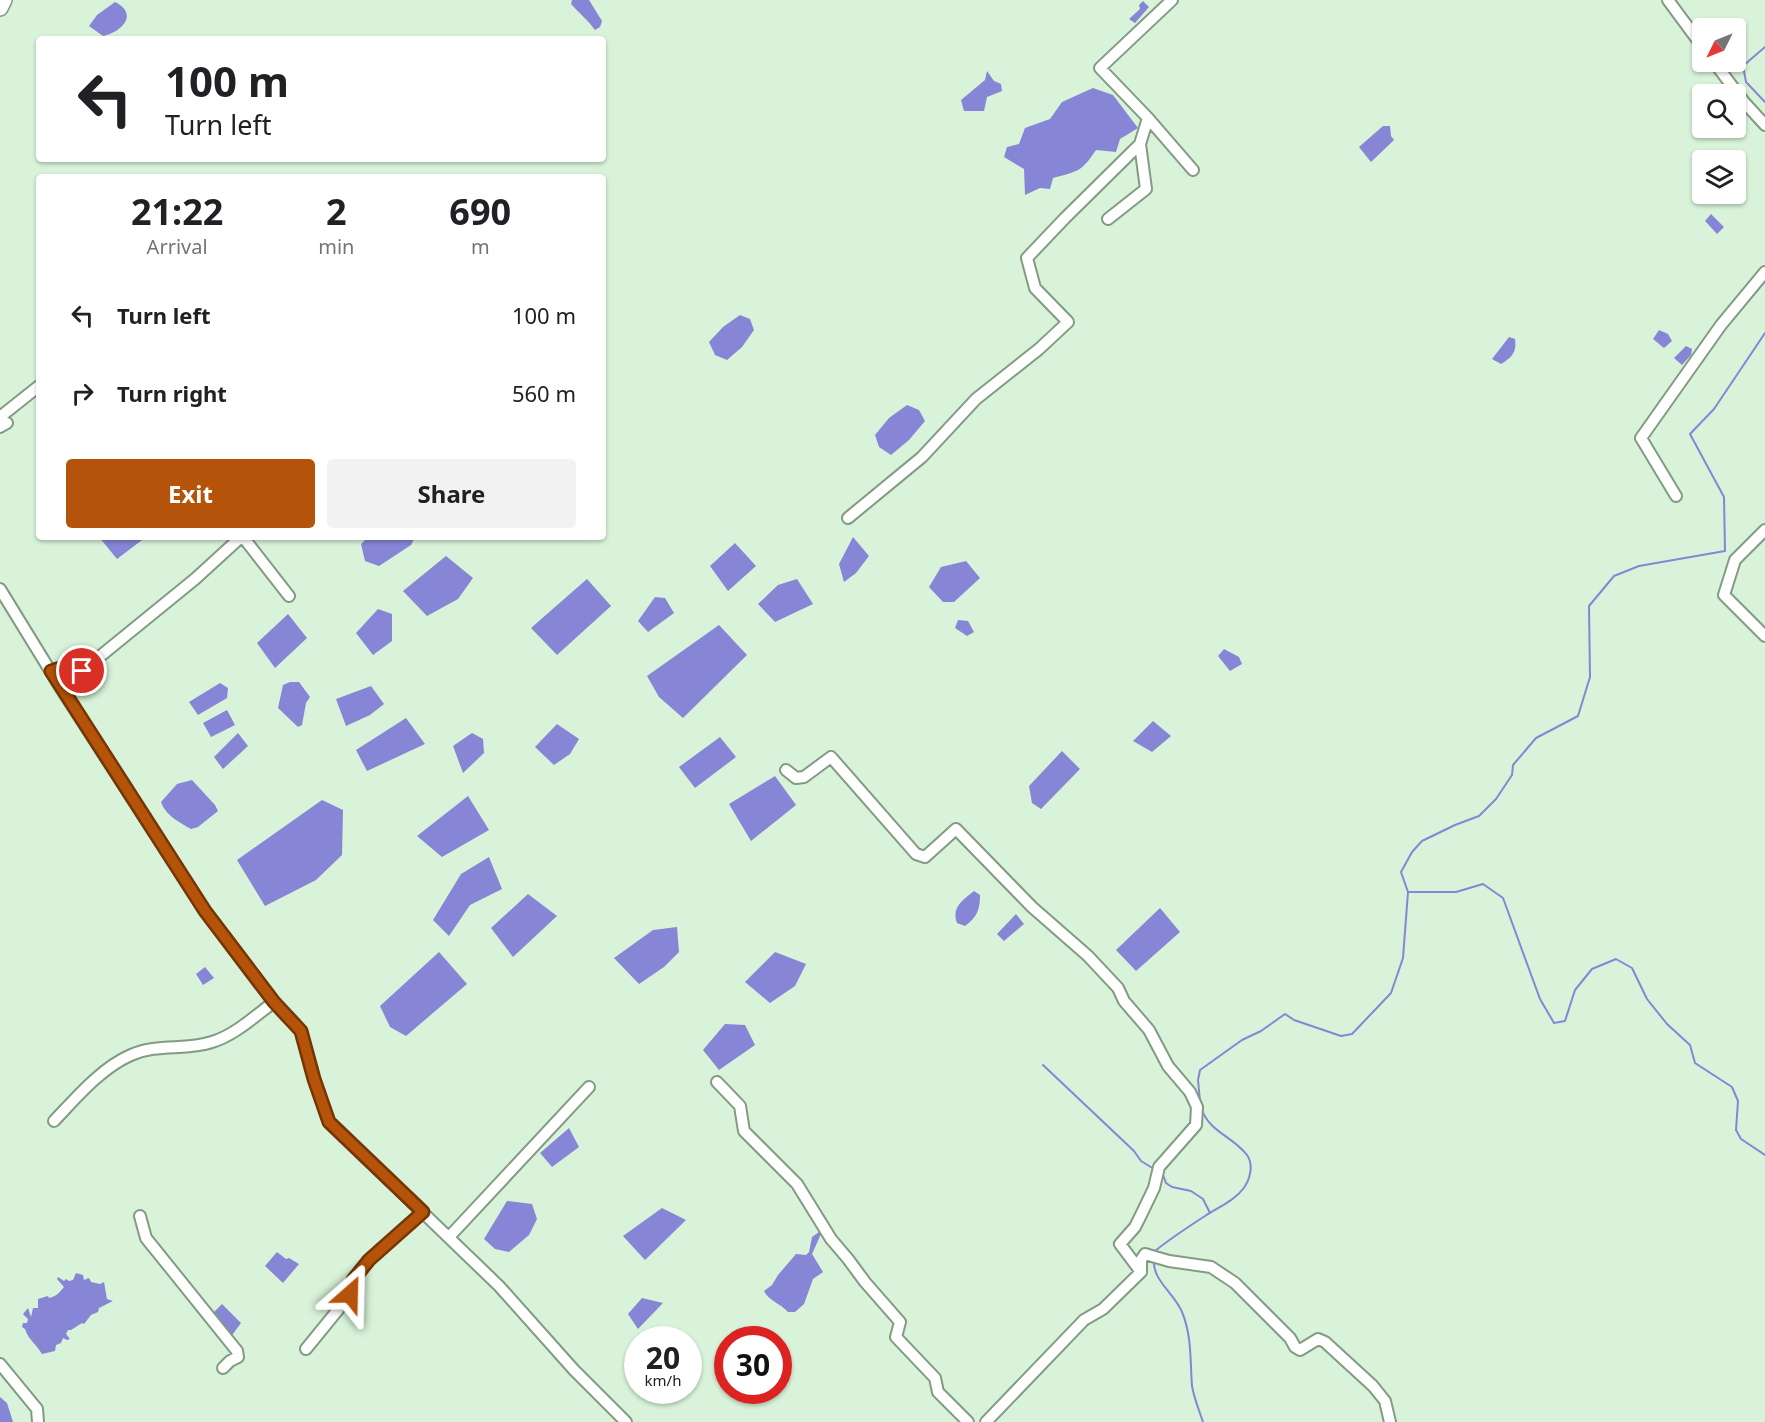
<!DOCTYPE html>
<style>
:root{--surface:#fff;--page:#f2f2f2;--text:#202124;--muted:#757577;--accent:#b45309}
body{margin:0;font-family:"Noto Sans",sans-serif;background:var(--page);color:var(--text);height:100vh;display:flex;flex-direction:column;font-size:22px;white-space:nowrap}
*{box-sizing:border-box;margin:0}
p{font-size:20px;color:var(--muted)}
.icon{flex:none;width:33px;height:33px;fill:none;stroke:currentColor;stroke-width:2;stroke-linecap:round;stroke-linejoin:round}
.map{position:relative;flex:1;overflow:hidden}
.sheet{position:absolute;left:36px;top:174px;width:570px;height:366px;display:flex;flex-direction:column;background:var(--surface);border-radius:6px;box-shadow:0 2px 4px #0004}
.sheet>*{flex:none}
.banner{position:absolute;left:36px;top:36px;width:570px;height:126px;border-radius:6px;box-shadow:0 2px 4px #0004;background:#fff;color:var(--text);overflow:hidden}
.needle{width:39px;rotate:227deg}
.fabs{position:absolute;left:1692px;top:18px;display:grid;gap:12px}
.fabs a{display:grid;place-items:center;width:54px;height:54px;border-radius:6px;background:var(--surface);box-shadow:0 2px 4px #0004;font-size:30px}
.speed{position:absolute;left:624px;top:1326px;display:flex;gap:12px;font-size:30px;font-weight:700;text-align:center}
.speed>*{display:grid;place-content:center;width:78px;height:78px;border-radius:50%;background:var(--surface);box-shadow:0 2px 4px #0004;line-height:1}
.speed small{font-size:15px;font-weight:400}
.speed .limit{border:9px solid #d22;background:#fff;color:#111}
.pin{position:absolute;display:grid;place-items:center;width:51px;height:51px;color:#fff;margin:-26px;border:3px solid #fff;border-radius:50%;box-shadow:0 2px 6px #0007}
.me{position:absolute;width:66px;margin:-33px;rotate:25deg;stroke-linejoin:round;filter:drop-shadow(0 0 4px #0008)}
.turn{display:flex;align-items:center;gap:21px;height:126px;padding:0 30px;font-size:27px}
.turn .icon{width:78px;height:78px;stroke-width:2.5}
.turn b{display:block;font-size:42px;line-height:51px}
.eta{display:flex;justify-content:space-evenly;align-items:center;height:102px;text-align:center}
.eta b{font-size:36px;font-weight:700;line-height:42px}
.cta{display:flex;gap:12px;margin-top:auto;padding:12px 30px}
.cta a{flex:1;height:69px;border-radius:6px;background:var(--accent);color:#fff;font-size:24px;font-weight:700;line-height:69px;text-align:center}
.cta a+a{background:var(--page);color:var(--text)}
ul{padding:0;list-style:none}
li{display:flex;align-items:center;gap:18px;height:78px;padding:0 30px}
li div{flex:1}
li b{display:block;font-size:22px}
li em{font-style:normal}
.map>svg:first-child{display:block}
</style>
<div class="map">
<svg width="1765" height="1422" viewBox="0 0 1765 1422">
<rect width="100%" height="100%" fill="#d8f3d9"/>
<path fill="#8785d5" d="M572 0H589L602 21 600 27 595 30C588 20 579 13 571 4Z
M1143 1 1149 7 1135 23 1129 19 1140 9 1139 5Z
M115 2C139 14 122 32 103 36L89 26 97 15Z
M987 71 994 81 1001 84 1002 91 987 97 984 111H964L961 100 985 80Z
M1093 88 1113 95 1138 128 1120 139 1116 152 1096 150C1081 172 1079 171 1053 178L1050 189 1040 188 1025 195 1024 169 1004 157 1007 147 1019 144 1025 128 1050 119 1062 102Z
M1383 126H1390L1391 136 1394 140 1371 162 1359 147Z
M1711 214 1724 227 1717 234 1705 221Z
M740 315 750 319 754 330 742 347 727 360 715 355 709 342 723 327Z
M1659 330 1668 334 1672 341 1664 348 1653 339Z
M1509 337 1515 339C1517 352 1512 357 1501 364L1492 359Z
M1686 346 1692 349 1691 355 1682 365 1674 358Z
M907 405 919 410 925 421 909 440 891 455 879 447 875 435 889 418Z
M99 537H146L117 559Z
M368 537H415L411 545 379 566 365 561 361 544Z
M853 537 869 556 856 573 844 582 839 564Z
M735 543 756 566 728 591 710 566Z
M446 556 473 578 458 599 427 616 403 591Z
M966 561 980 578 954 602H943L929 587 941 567Z
M587 579 611 606 557 655 531 628Z
M797 579 813 604 775 622 758 604 778 585Z
M655 597 665 598 674 613 648 632 638 621Z
M378 609 392 614V641L373 655 356 633Z
M288 614 307 638 275 668 257 643Z
M958 620 968 621 974 632 967 636 955 628Z
M719 625 747 655 683 718 659 697 647 676Z
M1224 649 1239 657 1242 664 1230 671 1218 656Z
M290 682H299L310 697 306 703 302 725 298 727 278 708 283 685Z
M220 683 228 688 227 698 198 715 189 702Z
M371 686 384 704 370 715 346 726 336 699Z
M227 710 235 725 211 737 203 723Z
M406 718 425 744 367 771 356 750Z
M1153 721 1171 736 1152 752 1133 741Z
M557 724 579 739 570 754 554 765 535 747Z
M238 733 248 746 223 769 214 757Z
M472 733 483 739 484 753 463 773 453 746Z
M720 737 736 757 695 788 679 767Z
M1062 751 1080 769 1041 809 1032 803 1029 786Z
M775 776 796 805 751 841 729 804Z
M192 780 215 805 218 811 198 827 191 829C179 822 166 816 161 802L177 784Z
M468 796 489 830 442 857 417 836Z
M322 800 343 810 342 855 316 880 265 906 237 860Z
M489 857 502 889 470 905 449 936 433 920 461 874Z
M974 891 980 895C980 910 977 917 965 926L957 923C951 907 963 900 974 891Z
M528 894 557 916 513 957 491 928Z
M1160 908 1180 932 1136 971 1116 950Z
M1016 914 1024 924 1004 941 997 934Z
M677 927 679 952 664 967 639 984 614 958 653 930Z
M439 952 467 984 406 1036 390 1027 380 1006Z
M775 952 806 964 795 986 770 1003 745 982Z
M205 967 214 978 203 985 196 974Z
M725 1024 745 1025 755 1045 719 1070 703 1050Z
M569 1128 579 1147 552 1167 540 1153Z
M507 1201 532 1204 537 1219 529 1235 509 1252 495 1249 484 1239Z
M662 1208 686 1220 645 1260 623 1236Z
M819 1232 821 1234 812 1254 823 1272 813 1279 804 1304 795 1312H788C781 1304 768 1300 764 1291L772 1285 778 1275 796 1254 806 1255 809 1252 812 1237Z
M277 1252 286 1259 289 1258 299 1264 283 1283 265 1266Z
M76 1273 83 1275 84 1280 89 1278 91 1282 100 1284 104 1282 107 1299 113 1301 99 1308 98 1312 91 1315 84 1324 82 1323 71 1330H68L66 1334 70 1339 67 1340 63 1338 61 1343 56 1345 55 1351 42 1354C36 1344 28 1339 25 1329L22 1327 23 1323H27L28 1319 23 1314 28 1308 31 1317 33 1308H38V1299L48 1296 49 1298C57 1296 59 1293 64 1287L57 1279 58 1277 64 1281 66 1279 69 1281 73 1280Z
M642 1298 663 1303 638 1329 628 1314Z
M222 1304 241 1323 230 1338 210 1316Z
M0 1397 7 1403 13 1422H0Z"/>
<g fill="none" stroke-linecap="round" stroke-linejoin="round">
<path stroke="#8785d5" stroke-width="2" d="M1765 47 1743 66 1746 82 1765 102
M1408 892H1456L1483 884 1503 898 1540 999 1554 1023 1565 1021 1575 990 1592 969 1616 959 1632 968 1647 999 1667 1024 1690 1045 1695 1063 1732 1087 1738 1101 1736 1130 1741 1139 1765 1155
M1043 1065 1134 1151 1141 1161 1154 1169
M1200 1101 1198 1080 1200 1070 1242 1040 1261 1031 1285 1014 1294 1020 1341 1036 1352 1034 1391 993 1403 958 1408 892 1401 872 1412 852 1422 841 1455 825 1479 816 1496 799 1512 775 1513 765 1536 738 1578 716 1590 677 1589 606 1614 576 1639 566 1725 551 1724 497 1690 434 1714 409 1765 333
M1162 1172 1166 1183 1172 1187 1191 1191 1203 1199 1210 1213
M1155 1254V1251C1171 1238 1188 1227 1205 1216 1217 1208 1234 1201 1243 1189 1250 1180 1254 1165 1247 1155 1232 1136 1210 1132 1202 1110
M1154 1260C1152 1280 1175 1294 1182 1312 1192 1336 1190 1360 1192 1386 1194 1398 1199 1410 1203 1422"/>
<defs>
<path id="minor" d="M1668 0 1702 46
M1714 62 1744 102 1765 125
M1148 118 1193 170
M1108 219 1146 189 1140 144
M0 417 39 386
M0 427 7 423
M1676 496 1641 438 1721 325 1765 272
M848 518 922 457 976 399 1039 349 1068 322 1035 288 1027 258 1065 218 1140 144 1148 118 1100 68 1172 0
M1765 530 1735 560 1724 595 1765 636
M243 537 289 596
M0 589 62 690 205 911 274 1002 301 1031 314 1079 329 1122 499 1286 574 1370 626 1422
M51 671 72 664 82 671 195 579 241 537
M786 770 796 778 804 777 831 757 916 854 925 857 956 829 1032 907 1088 956 1118 988 1124 1001 1149 1030 1168 1066 1190 1092 1197 1107 1196 1125 1159 1167 1154 1188 1141 1215 1135 1227 1120 1244 1141 1272 1103 1309 1084 1320 986 1422
M717 1082 740 1106 744 1131 797 1184 831 1239 848 1259 865 1282 900 1322 896 1337 935 1378 938 1392 968 1422
M54 1121C76 1098 101 1068 131 1055 158 1043 185 1051 212 1042 235 1035 255 1016 274 1002
M140 1216 146 1238 237 1351 238 1357 230 1361 223 1368
M449 1237 589 1087
M1141 1272V1260L1145 1254 1169 1261 1211 1267 1235 1283 1290 1338 1295 1347 1300 1350 1318 1339 1325 1342 1373 1386 1385 1401 1390 1422
M306 1349 350 1295 353 1280 369 1260 423 1212
M0 1364 37 1409 38 1422"/>
<path id="highway" d="M0 8 4 0"/>
</defs>
<use href="#minor" stroke="#829b82" stroke-width="14"/>
<use href="#highway" stroke="#829b82" stroke-width="18"/>
<use href="#minor" stroke="#fff" stroke-width="10"/>
<use href="#highway" stroke="#fff" stroke-width="15"/>
</g>
<g fill="none" stroke-linecap="round" stroke-linejoin="round">
<defs>
<path id="route" d="M82 671 72 664 51 671 205 911 274 1002 301 1031 314 1079 329 1122 423 1212 369 1260 353 1280 350 1294"/>
</defs>
<use href="#route" stroke="#753606" stroke-width="15"/>
<use href="#route" stroke="#b45309" stroke-width="10"/>
</g>
</svg>
<div class="fabs">
<a><svg class="needle" viewBox="-14 -14 28 28"><path d="M0-13l5 13h-10z" fill="#e53935"/><path d="M0 13l5-13h-10z" fill="#757577"/></svg></a>
<a><svg class="icon" aria-label="search" viewBox="0 0 24 24"><circle cx="10" cy="10" r="6"/><path d="M15 15l6 6"/></svg></a>
<a><svg class="icon" aria-label="layers" viewBox="0 0 24 24"><path d="M12 4l9 5-9 5-9-5zM3 14l9 5 9-5"/></svg></a>
</div>
<div class="speed"><div>20<small>km/h</small></div><div class="limit">30</div></div>
<div class="pin" style="left:82px;top:671px;background:#d93025"><svg class="icon" aria-label="arrive" viewBox="0 0 24 24"><path d="M6 21V4h12l-3 4 3 4H6"/></svg></div>
<svg class="me" style="left:350px;top:1294px" viewBox="-20 -20 40 40"><path d="M0-17L14 15 0 8-14 15z" fill="#b45309" stroke="#fff" stroke-width="4"/></svg>
<div class="banner">
<div class="turn"><svg class="icon" aria-label="left" viewBox="0 0 24 24"><path d="M17 20v-9H6M10 6l-5 5 5 5"/></svg><div><b>100 m</b>Turn left</div></div>
</div>
<section class="sheet">
<div class="eta">
<div><b>21:22</b><p>Arrival</p></div>
<div><b>2</b><p>min</p></div>
<div><b>690</b><p>m</p></div>
</div>
<ul>
<li><svg class="icon" aria-label="left" viewBox="0 0 24 24"><path d="M17 20v-9H6M10 6l-5 5 5 5"/></svg><div><b>Turn left</b></div><em>100 m</em></li>
<li><svg class="icon" aria-label="right" viewBox="0 0 24 24"><path d="M7 20v-9h11M14 6l5 5-5 5"/></svg><div><b>Turn right</b></div><em>560 m</em></li>
</ul>
<div class="cta"><a>Exit</a><a>Share</a></div>
</section>
</div>
